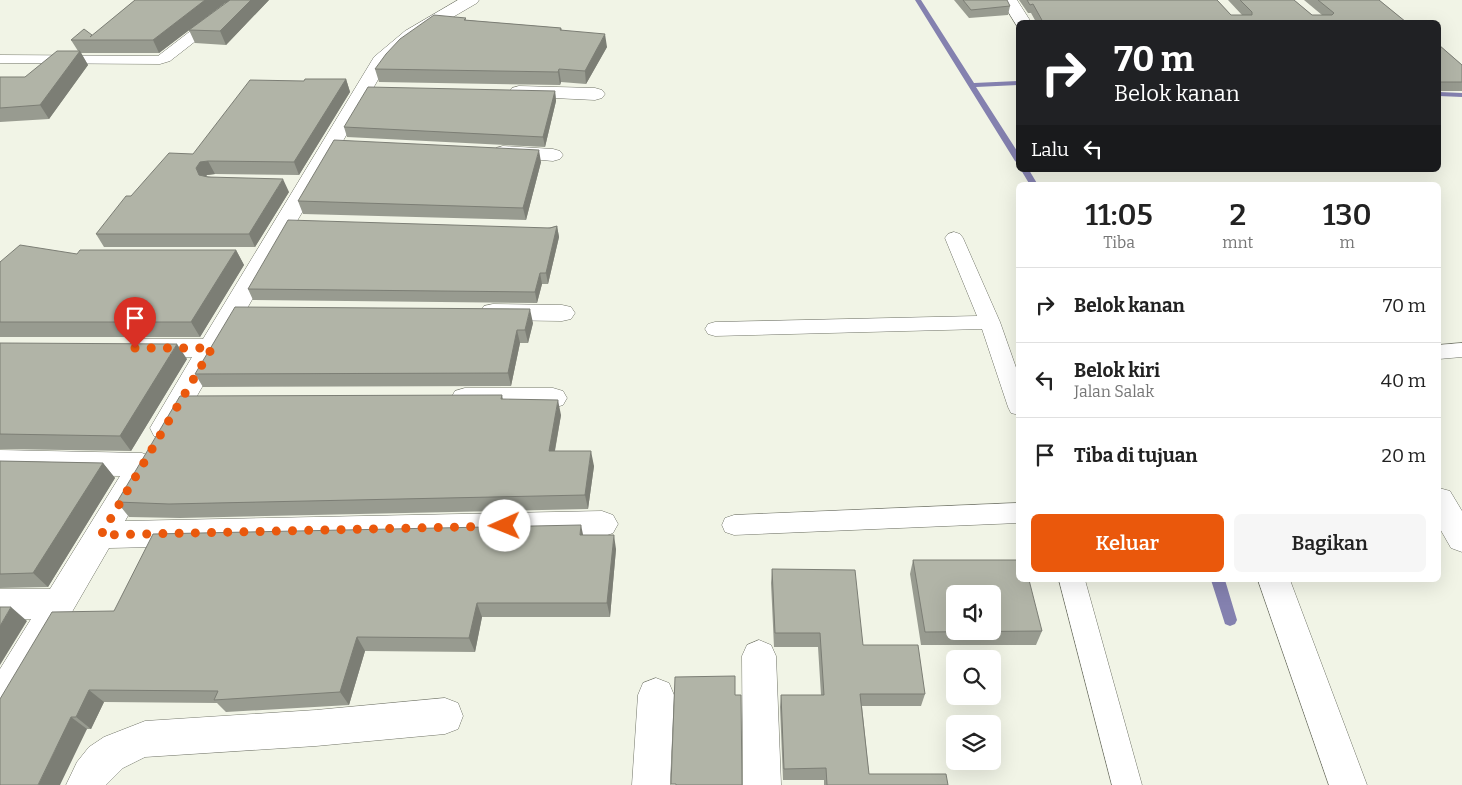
<!DOCTYPE html>
<html lang="id">
<style>
:root{--surface:#fff;--page:#f6f6f6;--text:#222;--muted:#767676;--line:#e0e0e0;--accent:#ea580c}
body{margin:0;font-family:Bitter,serif;background:var(--page);color:var(--text);height:100vh;display:flex;flex-direction:column;font-size:19px;white-space:nowrap}
*{box-sizing:border-box;margin:0}
p{font-size:16px;color:var(--muted)}
.icon{flex:none;width:28px;height:28px;fill:none;stroke:currentColor;stroke-width:2;stroke-linecap:round;stroke-linejoin:round}
.map{position:relative;flex:1;overflow:hidden}
.panel{position:absolute;left:1016px;top:182px;width:425px;height:400px;display:flex;flex-direction:column;background:var(--surface);border-radius:8px;box-shadow:0 5px 20px #0002}
.panel>*{flex:none}
.hud{position:absolute;left:1016px;top:20px;width:425px;height:152px;border-radius:8px;box-shadow:0 5px 20px #0002;background:#202124;color:#fff;overflow:hidden}
.buttons{position:absolute;left:946px;top:585px;display:grid;gap:10px}
.buttons a{display:grid;place-items:center;width:55px;height:55px;border-radius:8px;background:var(--surface);box-shadow:0 5px 20px #0002;font-size:25px}
.pin{position:absolute;display:grid;place-items:center;width:42px;height:42px;color:#fff;margin:-51px -21px;border-radius:50% 50% 50% 0;rotate:-45deg;box-shadow:0 0 5px #0007}
.pin .icon{rotate:45deg}
.me{position:absolute;width:55px;margin:-28px;rotate:269deg;stroke-linejoin:round;filter:drop-shadow(0 0 4px #0008)}
.turn{display:flex;align-items:center;gap:18px;height:105px;padding:0 15px;font-size:22px}
.turn .icon{width:65px;height:65px;stroke-width:2.5}
.turn b{display:block;font-size:35px;line-height:42px}
.then{display:flex;align-items:center;height:48px;padding:0 15px;background:#0003;gap:10px;font-size:19px}
.eta{display:flex;justify-content:space-evenly;align-items:center;height:85px;text-align:center}
.eta b{font-size:30px;font-weight:600;line-height:35px}
.cta{display:flex;gap:10px;margin-top:auto;padding:10px 15px}
.cta a{flex:1;height:58px;border-radius:8px;background:var(--accent);color:#fff;font-size:20px;font-weight:600;line-height:58px;text-align:center}
.cta a+a{background:var(--page);color:var(--text)}
ul{padding:0;list-style:none}
li{display:flex;align-items:center;gap:15px;height:75px;padding:0 15px;border-top:1px solid var(--line)}
li div{flex:1}
li b{display:block;font-size:19px}
li em{font-style:normal}
.map>svg:first-child{display:block}
</style>
<div class="map">
<svg width="1462" height="785" viewBox="0 0 1462 785">
<rect width="100%" height="100%" fill="#f1f4e6"/>
<g fill="none" stroke-linecap="round" stroke-linejoin="round">
<path fill="#8481af" fill-rule="evenodd" d="M915 0H921L974 83 1019 81V85L976 87 1019 154V164L1015 161Z
M1439 92 1462 93V97L1439 96Z
M1021 170H1029L1038 185H1030Z
M1211 580H1225L1237 620 1235 624 1230 626 1225 624Z"/>
<defs>
<path id="service" d="M215 15 220 16 222 19 220 22 170 61 160 64 0 63V55L158 56 210 16Z
M954 232 960 234 963 238 1000 322 1019 376V415L1011 413 1008 407 982 329 715 336 708 334 705 329 708 324 715 322 977 316 945 238 948 234Z
M1462 343V357L1439 359V345Z
M1019 503V523L734 535 725 532 722 525 725 518 734 515Z
M1059 580H1085L1142 785H1112Z"/>
<path id="minor" d="M458 0H479L477 3 429 31 387 64 174 436 164 439 154 436 150 428 192 357H141L132 354 128 348 132 342 141 339H203L374 57 405 31Z
M1001 0H1017L1031 22H1019V26H1017Z
M519 86 595 88 602 90 605 94 602 98 595 100 512 96 509 92 512 88Z
M503 146 553 149 560 151 563 155 560 159 553 161 496 156 493 152 496 148Z
M493 304 562 305 571 307 575 313 571 319 562 321 493 320 484 318 480 312 484 306Z
M465 388H553L563 391 567 398 563 405 553 408H465L455 405 451 398 455 391Z
M0 450 142 453 152 457 157 465 125 521 602 511 613 515 618 524 613 533 602 537 109 548 13 714 0 719V669L31 619H0V589H50L120 476 0 474Z
M1439 488 1450 491 1462 511V552L1451 548 1439 527Z
M1258 580H1290L1367 785H1329Z
M759 640 771 645 776 656 781 785H743L742 656 747 645Z
M656 678 669 683 674 695 670 785H632L638 695 643 683Z
M445 698 458 703 463 716 458 729 445 734 316 746 145 757 123 768 106 785H66L77 762 89 747 104 737 145 721 316 710Z"/>
</defs>
<use href="#service" stroke="#717468" stroke-width="1"/>
<use href="#minor" stroke="#717468" stroke-width="1"/>
<use href="#service" fill="#fff" fill-rule="evenodd"/>
<use href="#minor" fill="#fff" fill-rule="evenodd"/>
</g>
<path fill="#989b90" fill-rule="evenodd" d="M135 0H269L226 45 195 43 189 30 159 53H81L88 65 49 119 0 122V77H25L78 51 71 40 92 36ZM227 2 191 29 225 3Z
M954 0H1007L1010 6 1008 15 969 18Z
M1019 0H1217L1231 15H1242L1228 0H1294L1312 15H1322L1304 0H1379L1406 22H1036L1031 13H1028Z
M466 18V20L561 28 562 30 607 47 586 84 561 82 560 85 379 82 375 69Z
M1439 45 1462 65V91H1439Z
M346 79 350 92 299 175 215 174 207 175 206 176 289 192 255 247H104L96 234 131 196 193 154Z
M555 91 556 101 545 147 347 137 344 127Z
M541 162 526 220 303 214 298 201Z
M557 226 559 237 548 284H542L537 303 253 300 248 289Z
M236 250 244 265 200 337H0V262L77 254Z
M533 323 528 343H520L511 386 203 387 195 374Z
M0 343 187 359 131 451 0 449Z
M502 395 503 399 561 415 555 451 594 466 588 509 180 518 129 517 117 502Z
M0 461 103 463 115 478 48 587 0 588Z
M583 535 616 549 610 617H482L475 652 365 651 349 705 226 712 217 703 104 702 91 729H87L0 785 114 611Z
M913 560 1042 631 1036 645H921L910 574Z
M772 569 863 645 925 694 921 706H862L869 774 948 785H824V780H783L780 707 781 695H821L818 647H774L771 583Z"/>
<path fill="#7c7e75" d="M205 0H230L231 1 225 3 159 53 153 40Z
M251 0H269L226 45 220 31Z
M605 34 607 47 586 84 585 71Z
M80 51 88 65 49 119 40 105Z
M559 69 561 82 560 85 558 72Z
M346 79 350 92 299 175 294 162Z
M555 91 556 101 545 147 543 137Z
M539 150 541 162 526 220 523 208Z
M208 161 215 174 207 175 202 181 205 188 196 168 200 162Z
M283 179 289 192 255 247 249 234Z
M557 226 559 237 548 284 546 273Z
M236 250 244 265 200 337 191 322Z
M540 273 542 284 537 303 535 292Z
M530 309 533 323 528 343 525 330Z
M517 330 520 343 511 386 508 373Z
M177 344 187 359 131 451 120 436Z
M558 400 561 415 552 466 549 451Z
M591 451 594 466 588 509 585 495Z
M103 463 115 478 48 587 33 573Z
M581 525 584 539 580 535Z
M614 535 616 549 610 617 607 603Z
M477 603 482 617 475 652 469 638Z
M11 607 27 621 0 665V626Z
M357 637 365 651 349 705 340 692Z
M89 690 104 702 91 729 76 717Z
M71 717 87 729 60 785H38Z"/>
<path fill="#b1b4a7" stroke="#7c7e75" fill-rule="evenodd" d="M135 0H205L153 40H71L84 29 92 35 90 37Z
M230 0H251L220 31 189 30Z
M963 0H1007L1010 6 971 10Z
M1027 0H1217L1231 15H1252V12L1240 0H1294L1312 15H1332L1334 13 1318 0H1379L1406 22H1043L1033 4 1030 5Z
M434 15 466 18 464 20 561 28 560 30 605 34 585 71 559 69 558 72 375 69 386 54 400 39Z
M1439 45 1462 65V82H1439Z
M57 51H80L40 105 0 108V77H25Z
M305 79H346L294 162 208 161 200 162 196 168 199 175 208 177 283 179 249 234H96L126 196H131L169 153 193 154 250 80 304 81Z
M368 87 555 91 543 137 344 127Z
M334 140 539 150 523 208 298 201Z
M288 220 550 228 557 226 546 273H540L535 292 248 289Z
M20 245 77 254 80 250H236L191 322H0V262Z
M235 307 530 309 525 330H517L508 373 195 374Z
M0 343 177 344 120 436 0 434Z
M502 395 501 399 558 400 549 451H591L585 495 169 504 117 502 180 396Z
M0 461 103 463 33 573 0 574Z
M581 525 580 535H614L607 603H477L469 638 357 637 340 692 214 700 218 691 89 690 76 717H71L38 785H0V699L52 612 114 611 153 534Z
M913 560H1019V580H1029L1042 631 925 632ZM955 594H992V631H955Z
M772 569 855 570 863 645H918L925 694H860L869 774H946L948 785H827L826 768 784 769 781 695H824L820 633H775Z
M0 607H11L0 626Z
M735 676V695H741L742 785H676V784H671L675 677Z"/>
<g fill="none" stroke-linecap="round" stroke-linejoin="round">
<path stroke="#ea580c" stroke-width="9" stroke-dasharray="0 16.2" d="M135 348H212L101 535 505 526"/>
</g>
</svg>
<div class="buttons">
<a><svg class="icon" aria-label="sound" viewBox="0 0 24 24"><path d="M4 9h4l5-4v14l-5-4H4zM17 9q2 3 0 6"/></svg></a>
<a><svg class="icon" aria-label="search" viewBox="0 0 24 24"><circle cx="10" cy="10" r="6"/><path d="M15 15l6 6"/></svg></a>
<a><svg class="icon" aria-label="layers" viewBox="0 0 24 24"><path d="M12 4l9 5-9 5-9-5zM3 14l9 5 9-5"/></svg></a>
</div>
<div class="pin" style="left:135px;top:348px;background:#d93025"><svg class="icon" aria-label="arrive" viewBox="0 0 24 24"><path d="M6 21V4h12l-3 4 3 4H6"/></svg></div>
<svg class="me" style="left:505px;top:526px" viewBox="-20 -20 40 40"><circle r="19" fill="#fff"/><path d="M0-13L10 11 0 6-10 11z" fill="#ea580c"/></svg>
<div class="hud">
<div class="turn"><svg class="icon" aria-label="right" viewBox="0 0 24 24"><path d="M7 20v-9h11M14 6l5 5-5 5"/></svg><div><b>70 m</b>Belok kanan</div></div>
<div class="then">Lalu<svg class="icon" aria-label="left" viewBox="0 0 24 24"><path d="M17 20v-9H6M10 6l-5 5 5 5"/></svg></div>
</div>
<section class="panel">
<div class="eta">
<div><b>11:05</b><p>Tiba</p></div>
<div><b>2</b><p>mnt</p></div>
<div><b>130</b><p>m</p></div>
</div>
<ul>
<li><svg class="icon" aria-label="right" viewBox="0 0 24 24"><path d="M7 20v-9h11M14 6l5 5-5 5"/></svg><div><b>Belok kanan</b></div><em>70 m</em></li>
<li><svg class="icon" aria-label="left" viewBox="0 0 24 24"><path d="M17 20v-9H6M10 6l-5 5 5 5"/></svg><div><b>Belok kiri</b><p>Jalan Salak</p></div><em>40 m</em></li>
<li><svg class="icon" aria-label="arrive" viewBox="0 0 24 24"><path d="M6 21V4h12l-3 4 3 4H6"/></svg><div><b>Tiba di tujuan</b></div><em>20 m</em></li>
</ul>
<div class="cta"><a>Keluar</a><a>Bagikan</a></div>
</section>
</div>
